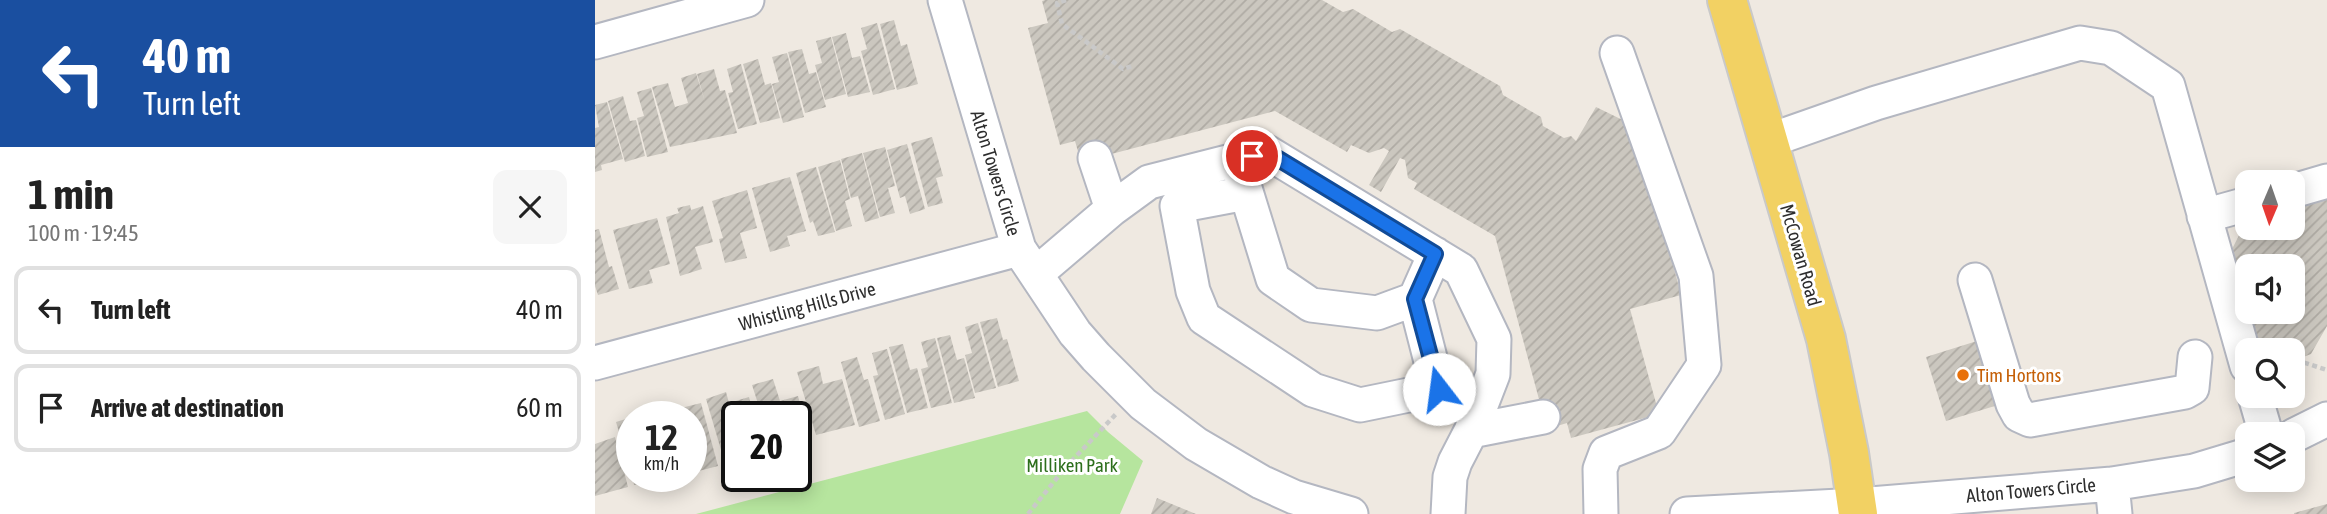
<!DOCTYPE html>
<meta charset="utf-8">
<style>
:root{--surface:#fff;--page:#f6f6f6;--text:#222;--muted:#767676;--line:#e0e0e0}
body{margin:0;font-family:"Asap Condensed",sans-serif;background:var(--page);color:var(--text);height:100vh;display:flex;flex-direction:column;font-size:26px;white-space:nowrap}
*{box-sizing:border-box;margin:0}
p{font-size:23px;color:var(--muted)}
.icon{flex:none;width:38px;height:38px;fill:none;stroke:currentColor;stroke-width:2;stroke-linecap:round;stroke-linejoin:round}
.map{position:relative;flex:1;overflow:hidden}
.panel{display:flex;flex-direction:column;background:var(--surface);width:595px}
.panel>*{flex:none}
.guide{background:#1a4fa0;color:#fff;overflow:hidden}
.needle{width:46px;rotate:182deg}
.controls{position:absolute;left:1640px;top:170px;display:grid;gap:14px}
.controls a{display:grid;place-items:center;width:70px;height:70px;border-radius:14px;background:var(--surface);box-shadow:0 4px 18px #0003;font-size:35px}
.speed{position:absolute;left:21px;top:401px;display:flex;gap:14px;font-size:35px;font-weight:700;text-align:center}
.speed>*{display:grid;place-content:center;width:91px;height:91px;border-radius:50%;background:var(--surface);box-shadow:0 4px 18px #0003;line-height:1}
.speed small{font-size:18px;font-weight:400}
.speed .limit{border:4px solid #111;border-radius:10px;background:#fff;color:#111}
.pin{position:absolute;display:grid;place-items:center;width:60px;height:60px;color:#fff;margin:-30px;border:4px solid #fff;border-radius:50%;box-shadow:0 2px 7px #0007}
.me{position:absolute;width:77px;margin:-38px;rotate:345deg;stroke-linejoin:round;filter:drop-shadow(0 0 5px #0008)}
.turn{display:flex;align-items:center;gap:24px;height:147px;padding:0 28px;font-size:32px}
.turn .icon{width:91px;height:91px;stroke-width:2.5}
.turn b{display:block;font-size:49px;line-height:60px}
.round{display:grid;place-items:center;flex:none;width:74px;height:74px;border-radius:14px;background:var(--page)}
.overview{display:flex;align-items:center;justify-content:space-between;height:119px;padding:0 28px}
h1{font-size:42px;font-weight:700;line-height:52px}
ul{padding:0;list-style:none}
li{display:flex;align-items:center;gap:21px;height:88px;margin:0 14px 10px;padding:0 14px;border:4px solid var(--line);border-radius:14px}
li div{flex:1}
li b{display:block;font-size:26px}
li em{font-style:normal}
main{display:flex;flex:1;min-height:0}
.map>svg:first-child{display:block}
</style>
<main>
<section class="panel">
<div class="guide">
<div class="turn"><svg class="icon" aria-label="left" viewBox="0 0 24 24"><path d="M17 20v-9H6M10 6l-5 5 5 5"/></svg><div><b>40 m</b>Turn left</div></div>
</div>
<div class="overview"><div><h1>1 min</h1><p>100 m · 19:45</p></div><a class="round"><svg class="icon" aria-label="close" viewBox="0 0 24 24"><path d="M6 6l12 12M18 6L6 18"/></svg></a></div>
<ul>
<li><svg class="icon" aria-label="left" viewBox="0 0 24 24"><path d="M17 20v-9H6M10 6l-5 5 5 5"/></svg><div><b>Turn left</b></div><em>40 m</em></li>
<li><svg class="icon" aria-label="arrive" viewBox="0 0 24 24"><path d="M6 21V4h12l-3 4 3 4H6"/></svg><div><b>Arrive at destination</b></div><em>60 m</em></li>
</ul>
</section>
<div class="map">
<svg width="1732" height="514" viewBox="0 0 1732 514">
<defs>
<pattern id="building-hatch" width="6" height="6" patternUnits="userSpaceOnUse" patternTransform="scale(1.75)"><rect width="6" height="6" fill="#cbc7bf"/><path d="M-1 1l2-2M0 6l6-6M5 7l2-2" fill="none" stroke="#afaba4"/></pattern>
</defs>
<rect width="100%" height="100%" fill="#efe9e1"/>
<path fill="#b6e59e" d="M492 411 513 432 548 461 525 514H101Z"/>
<path fill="url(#building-hatch)" d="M450 0H727L748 12 758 9 797 32 805 29 905 86 908 95 946 117 948 126 969 138 976 136 981 141 1001 107 1042 127 1086 295 1035 309 1064 414 976 438 972 423 952 429 900 236 819 189 822 183 813 178 810 160 805 158 786 192 774 185 794 151 789 148 774 153 756 145 752 152 680 111 486 162 480 141 465 145 433 28 453 23 447 1Z
M299 20 306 46 312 44 323 84 302 90 285 24Z
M282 23 300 89 278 95 266 51 272 49 266 28Z
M251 33 257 58 265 56 275 92 253 97 237 37Z
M236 37 251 94 230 100 220 65 227 63 221 41Z
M207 49 214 74 221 72 231 107 210 113 193 52Z
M192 53 209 117 188 123 177 84 184 82 177 57Z
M163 59 170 85 176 83 185 118 165 123 148 64Z
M146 64 162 124 143 129 133 93 138 92 132 69Z
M119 69 125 91 130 90 142 133 75 147 57 87 73 83 80 107 93 103 86 78 101 73 110 102 102 74Z
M56 88 73 152 52 157 42 118 49 116 42 92Z
M28 96 35 121 41 120 50 156 30 162 13 101Z
M12 102 28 159 6 165 7 170 0 172V128L4 127 0 105Z
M337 137 348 176 341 178 348 203 333 207 316 143Z
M312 144 330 209 315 214 310 196 305 198 292 150Z
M290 147 300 186 293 188 300 213 285 217 268 153Z
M267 153 284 218 270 222 263 196 256 198 246 159Z
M245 160 255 199 250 201 257 226 241 231 223 167Z
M221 167 240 232 223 236 218 221 215 223 201 173Z
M195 177 211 231 192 236 195 246 175 252 157 188Z
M152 190 162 228 145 233 152 258 130 263 124 239 128 238 117 201Z
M1732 192V326L1716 354 1698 361V350H1677L1662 341 1654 312H1698V266H1652L1651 302 1637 249 1652 220V228H1698V202Z
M95 205 96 210 108 206 118 242 100 247 107 269 85 276 71 217 84 213 82 208Z
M62 218 75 264 54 270 58 283 34 289 18 230Z
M4 229 14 267 17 266 24 289 3 295 0 286V230Z
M402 318 408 340 412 339 424 381 403 387 385 322Z
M383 323 401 388 380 393 370 355 377 353 370 327Z
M355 335 362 360 369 358 380 398 359 403 342 338Z
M340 338 357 403 336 408 326 369 333 367 326 342Z
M1382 341 1403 405 1351 421 1331 357Z
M308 344 315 370 322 368 333 408 312 413 294 347Z
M292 349 310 414 290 420 278 376 283 375 277 353Z
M262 357 269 380 273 379 285 421 264 427 246 362Z
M224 366 228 384 247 379 260 425 221 435 202 372Z
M178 379 185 401 203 396 214 436 201 440V416H167L157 385Z
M131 392 134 403 154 397 159 416H142V457L129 460 111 399Z
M106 403 123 466 96 473V416H89L86 408Z
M37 417V473H36L21 422Z
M20 437 33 487 0 496V444Z
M37 476H70V477L39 485Z
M562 498 601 514H556Z
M1732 504V514H1699V513Z"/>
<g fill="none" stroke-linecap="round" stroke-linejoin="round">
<defs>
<path id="minor" d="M350 0 424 249 480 333 501 357 548 404 601 444 666 482 699 497 756 514
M0 42 152 0
M1173 141 1281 103 1485 43 1516 48 1573 86 1652 366
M500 158 517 209
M645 172 678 279 716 305 782 313 820 299 840 254
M1698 191 1732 181
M651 193 582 206 598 291 609 318 718 390 765 405 843 389 820 299
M1609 216 1652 204
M442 273 517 209 554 182 672 152 866 270 899 339 898 374 876 431 860 462 855 477 853 514
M1380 280 1418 404 1424 415 1435 420 1590 392 1597 388 1600 357
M0 363 424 249
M1660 396 1671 434
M876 431 948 417
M1698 436 1732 419
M1517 484 1520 514
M1006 514 1005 469 1011 453 1064 432 1109 365 1101 276 1022 53
M1092 514 1263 505 1517 484 1599 471 1652 455"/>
<path id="major" d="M1132 0 1231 339 1254 453 1263 514"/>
</defs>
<use href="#minor" stroke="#b4b7c1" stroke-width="37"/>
<use href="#major" stroke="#c9c9c9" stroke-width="42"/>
<path stroke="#c9c9c9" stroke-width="4.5" stroke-dasharray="5 3.5" stroke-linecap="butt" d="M471 0 462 3 467 24 528 69 537 66
M1701 360 1732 370
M433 514 470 468 521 414"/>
<use href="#minor" stroke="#fff" stroke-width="33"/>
<use href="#major" stroke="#f2d163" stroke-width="38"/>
</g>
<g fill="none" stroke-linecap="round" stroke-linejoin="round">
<defs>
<path id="route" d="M657 156 672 152 840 254 820 299 844 389"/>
</defs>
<use href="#route" stroke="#114b97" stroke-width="18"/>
<use href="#route" stroke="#1a73e8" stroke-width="12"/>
</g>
<circle fill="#e8710a" stroke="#fff" stroke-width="2.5" cx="1368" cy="375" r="7"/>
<g text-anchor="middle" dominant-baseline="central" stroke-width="6" stroke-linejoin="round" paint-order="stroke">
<g font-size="19" fill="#2e2e2e" stroke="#fff">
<text transform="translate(401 173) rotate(73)">Alton Towers Circle</text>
<text transform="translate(1206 255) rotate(74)">McCowan Road</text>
<text transform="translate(212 306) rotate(-15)">Whistling Hills Drive</text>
<text transform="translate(1436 490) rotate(-5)">Alton Towers Circle</text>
</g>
<g font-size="19" fill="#c56008" stroke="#fff" text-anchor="start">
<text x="1382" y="375">Tim Hortons</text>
</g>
<g font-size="19" fill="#2c6e1b" stroke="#fff">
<text x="477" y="465">Milliken Park</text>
</g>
</g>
</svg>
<div class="controls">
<a><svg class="needle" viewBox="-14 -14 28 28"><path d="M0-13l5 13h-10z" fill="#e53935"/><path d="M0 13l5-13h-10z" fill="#767676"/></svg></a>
<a><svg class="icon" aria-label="sound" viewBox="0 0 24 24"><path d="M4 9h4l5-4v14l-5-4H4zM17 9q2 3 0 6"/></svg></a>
<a><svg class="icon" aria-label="search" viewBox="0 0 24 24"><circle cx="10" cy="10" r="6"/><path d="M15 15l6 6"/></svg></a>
<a><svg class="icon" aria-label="layers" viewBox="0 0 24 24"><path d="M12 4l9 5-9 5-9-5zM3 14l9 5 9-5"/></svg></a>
</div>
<div class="speed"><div>12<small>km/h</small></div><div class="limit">20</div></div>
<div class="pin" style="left:657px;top:156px;background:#d93025"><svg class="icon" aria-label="arrive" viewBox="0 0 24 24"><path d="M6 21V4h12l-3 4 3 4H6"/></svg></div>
<svg class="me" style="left:844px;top:389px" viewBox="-20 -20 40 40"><circle r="19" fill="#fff"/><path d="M0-13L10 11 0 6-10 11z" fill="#1a73e8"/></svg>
</div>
</main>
